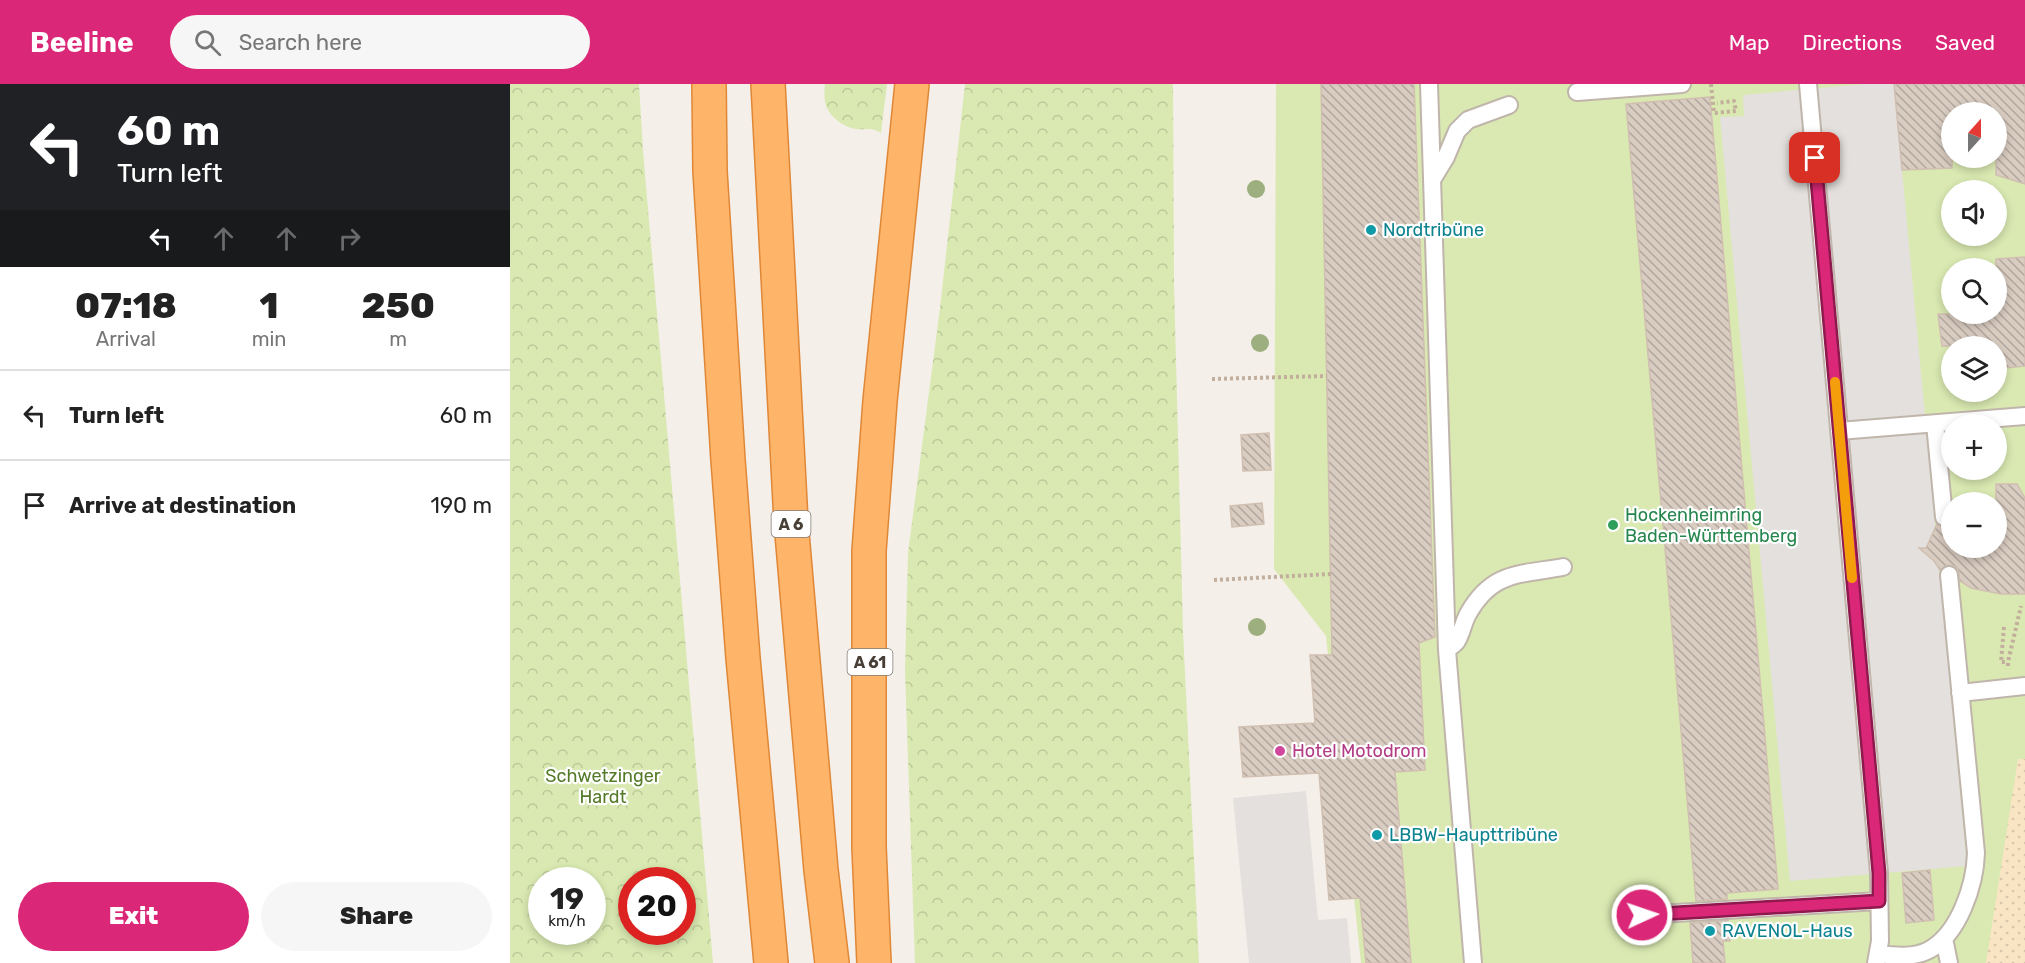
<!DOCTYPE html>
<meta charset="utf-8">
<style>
:root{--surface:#fff;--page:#f6f6f6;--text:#222;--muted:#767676;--line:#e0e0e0;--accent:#db2777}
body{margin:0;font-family:Rubik,sans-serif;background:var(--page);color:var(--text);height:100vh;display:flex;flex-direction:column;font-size:22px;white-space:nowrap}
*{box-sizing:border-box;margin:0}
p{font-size:20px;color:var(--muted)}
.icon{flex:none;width:33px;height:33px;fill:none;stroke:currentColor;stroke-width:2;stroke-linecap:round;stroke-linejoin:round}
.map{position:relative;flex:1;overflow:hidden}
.drawer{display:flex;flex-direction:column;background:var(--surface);width:510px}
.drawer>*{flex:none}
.top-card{background:#202124;color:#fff;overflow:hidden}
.needle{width:39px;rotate:21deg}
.controls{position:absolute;left:1431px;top:18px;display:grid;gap:12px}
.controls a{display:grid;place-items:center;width:66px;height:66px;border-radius:50%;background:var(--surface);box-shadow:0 3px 9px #0003;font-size:30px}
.speed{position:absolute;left:18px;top:783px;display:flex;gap:12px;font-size:30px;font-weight:700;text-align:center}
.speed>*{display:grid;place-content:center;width:78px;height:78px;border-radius:50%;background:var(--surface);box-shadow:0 3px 9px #0003;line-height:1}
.speed small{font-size:15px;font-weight:400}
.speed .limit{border:9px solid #d22;background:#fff;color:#111}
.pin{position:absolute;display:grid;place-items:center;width:51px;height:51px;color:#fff;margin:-26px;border-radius:12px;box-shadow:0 3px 9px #0006}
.me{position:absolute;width:66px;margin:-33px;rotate:87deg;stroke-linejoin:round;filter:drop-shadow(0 0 4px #0008)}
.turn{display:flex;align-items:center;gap:21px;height:126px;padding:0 18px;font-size:27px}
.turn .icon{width:78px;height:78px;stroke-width:2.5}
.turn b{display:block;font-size:42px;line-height:51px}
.lanes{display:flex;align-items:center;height:57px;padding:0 18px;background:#0003;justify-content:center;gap:30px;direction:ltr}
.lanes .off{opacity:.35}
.eta{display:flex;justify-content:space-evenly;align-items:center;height:102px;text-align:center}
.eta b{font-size:36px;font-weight:800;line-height:42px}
.primary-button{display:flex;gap:12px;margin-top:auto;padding:12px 18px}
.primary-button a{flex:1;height:69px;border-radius:36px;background:var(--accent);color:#fff;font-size:24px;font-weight:800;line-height:69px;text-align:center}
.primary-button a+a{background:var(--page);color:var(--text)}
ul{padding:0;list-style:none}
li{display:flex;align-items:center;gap:18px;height:90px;padding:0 18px;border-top:2px solid var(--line)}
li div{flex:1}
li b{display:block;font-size:22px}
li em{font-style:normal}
header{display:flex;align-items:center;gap:36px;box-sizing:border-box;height:84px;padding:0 30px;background:var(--accent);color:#fff}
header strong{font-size:28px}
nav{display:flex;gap:33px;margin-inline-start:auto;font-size:21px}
.search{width:420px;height:54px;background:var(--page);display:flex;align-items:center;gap:15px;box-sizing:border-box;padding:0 21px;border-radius:33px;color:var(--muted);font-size:22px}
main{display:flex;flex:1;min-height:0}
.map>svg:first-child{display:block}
</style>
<header>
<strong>Beeline</strong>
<div class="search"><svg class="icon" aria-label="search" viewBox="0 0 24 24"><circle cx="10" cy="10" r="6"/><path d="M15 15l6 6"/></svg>Search here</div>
<nav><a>Map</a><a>Directions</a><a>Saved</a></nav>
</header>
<main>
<section class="drawer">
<div class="top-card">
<div class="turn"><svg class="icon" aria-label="left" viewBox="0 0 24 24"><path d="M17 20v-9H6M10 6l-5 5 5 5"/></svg><div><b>60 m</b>Turn left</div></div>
<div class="lanes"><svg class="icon" aria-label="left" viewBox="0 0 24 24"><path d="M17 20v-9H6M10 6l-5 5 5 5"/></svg><svg class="icon off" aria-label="ahead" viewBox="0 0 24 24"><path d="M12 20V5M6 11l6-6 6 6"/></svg><svg class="icon off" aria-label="ahead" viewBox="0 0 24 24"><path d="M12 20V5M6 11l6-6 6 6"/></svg><svg class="icon off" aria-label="right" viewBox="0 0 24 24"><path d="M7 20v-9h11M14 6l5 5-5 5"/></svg></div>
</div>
<div class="eta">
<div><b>07:18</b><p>Arrival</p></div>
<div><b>1</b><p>min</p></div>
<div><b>250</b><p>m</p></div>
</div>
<ul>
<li><svg class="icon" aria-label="left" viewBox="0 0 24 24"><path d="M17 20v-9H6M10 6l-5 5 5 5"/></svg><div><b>Turn left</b></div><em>60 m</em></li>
<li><svg class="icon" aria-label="arrive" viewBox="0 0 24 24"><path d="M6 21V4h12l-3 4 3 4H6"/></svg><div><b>Arrive at destination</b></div><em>190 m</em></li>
</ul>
<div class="primary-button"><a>Exit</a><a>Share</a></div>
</section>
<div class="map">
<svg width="1515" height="879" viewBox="0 0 1515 879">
<defs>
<pattern id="forest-crowns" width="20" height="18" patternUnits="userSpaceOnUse" patternTransform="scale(1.5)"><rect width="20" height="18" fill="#d9e9b1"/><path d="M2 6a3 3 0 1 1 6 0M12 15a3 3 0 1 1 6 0" fill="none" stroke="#bcc999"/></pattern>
<pattern id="sand-dots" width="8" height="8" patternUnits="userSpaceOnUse" patternTransform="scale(1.5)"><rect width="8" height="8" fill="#f9e5c4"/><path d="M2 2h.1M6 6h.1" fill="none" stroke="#d7c6a9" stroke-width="1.8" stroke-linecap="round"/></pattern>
<pattern id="building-back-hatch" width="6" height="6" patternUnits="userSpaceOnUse" patternTransform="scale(1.5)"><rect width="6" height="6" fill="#d9ccc1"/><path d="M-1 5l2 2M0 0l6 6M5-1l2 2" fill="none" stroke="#b2a79e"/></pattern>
</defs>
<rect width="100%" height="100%" fill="#f4efe9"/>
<path fill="#d9e9b1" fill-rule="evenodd" d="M766 0H1515V879H851L816 552 764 485ZM1442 28H1486V74H1442ZM1442 106H1486V152H1442ZM1442 184H1486V230H1442ZM1442 262H1486V308H1442ZM1442 340H1486V386H1442ZM1442 418H1486V464H1442Z"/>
<path fill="url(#forest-crowns)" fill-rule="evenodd" d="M0 0H129L133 67 203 879H0ZM32 796H82V848H32ZM122 796H172V848H122Z
M315 0H377L371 49C360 43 360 46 348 45 337 45 322 35 317 24 314 18 314 7 315 0Z
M455 0H663L664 199 673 547 689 879H405L395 587 398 469 430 224Z"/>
<path fill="url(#sand-dots)" d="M1508 675H1515V879H1476Z"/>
<path fill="#e3e0dd" d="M1355 0H1384L1457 782 1280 797 1210 33 1234 32 1233 11Z
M796 707 808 836 837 834 841 879H739L723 714Z"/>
<path fill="url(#building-back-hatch)" stroke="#d1bfb1" stroke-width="1.5" d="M811 0H904L925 553 909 559 915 686 885 688 901 879H856L850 814 819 816 809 689 733 693 729 643 805 639 800 571H822Z
M1384 0H1515V100L1486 91V28H1442V84L1392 86Z
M1200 13 1268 805 1217 809V815L1186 817 1116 20Z
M1515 173V282L1486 285V262H1432L1428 230H1486V175Z
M759 349 761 386 733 387 731 351Z
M1486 400H1507L1515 414V510H1491L1461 504 1450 497 1448 485 1444 482 1437 481 1430 486 1424 477 1409 464H1416L1427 440 1434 443 1442 440V464H1486Z
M752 419 754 440 722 443 720 422Z
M1420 786 1424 836 1396 839 1392 789Z
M1218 836 1220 857H1213L1215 879H1183L1180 839Z"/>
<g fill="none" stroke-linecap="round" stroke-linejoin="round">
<defs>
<path id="lane" d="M919 0 937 566 963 879
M1298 0 1369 789 1370 857 1366 879
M1067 8 1172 0
M922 96 936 73 947 47 958 36 999 21
M1425 340 1434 433
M1329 347 1515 332
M937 566C940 563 945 560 947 557 952 549 953 539 958 530 982 487 1009 491 1053 483
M1450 609 1515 602
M1132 831 1369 817
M1434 854 1439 879
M1368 870C1385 872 1404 874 1419 866 1449 850 1465 801 1466 769L1439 491"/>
<path id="highway" d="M199 0 200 87 218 376 233 574 261 879
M258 0 281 438 311 786 322 879
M364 879 359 763V467L370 317 402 0"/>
</defs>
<use href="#lane" stroke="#c0b5ab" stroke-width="20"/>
<use href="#highway" stroke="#df8737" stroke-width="36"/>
<path stroke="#c2ae9c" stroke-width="4" stroke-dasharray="3 3" stroke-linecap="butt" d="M1201 0 1204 29 1226 27 1224 17 1207 19
M702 295 817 292
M704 496 821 490
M1494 543 1491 578H1498
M1498 582V578L1511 522"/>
<use href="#lane" stroke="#fff" stroke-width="16"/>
<use href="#highway" stroke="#ffb569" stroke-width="33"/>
</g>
<g fill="#9daf7f">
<circle cx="746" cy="105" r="9"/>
<circle cx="750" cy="259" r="9"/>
<circle cx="747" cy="543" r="9"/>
</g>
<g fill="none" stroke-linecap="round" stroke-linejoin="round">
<defs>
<path id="route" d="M1132 831 1369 817V789L1305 74"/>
</defs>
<use href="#route" stroke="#8e194d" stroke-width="15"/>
<use href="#route" stroke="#db2777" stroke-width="10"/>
<path stroke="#f59e0b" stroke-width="10" d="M1325 298 1342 494"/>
</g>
<g fill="#0f9aa8" stroke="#fff" stroke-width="2">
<circle cx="861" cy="146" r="6"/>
<circle cx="867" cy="751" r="6"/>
<circle cx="1200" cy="847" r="6"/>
</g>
<circle fill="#2e9e5b" stroke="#fff" stroke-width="2" cx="1103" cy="441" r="6"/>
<circle fill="#d1479c" stroke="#fff" stroke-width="2" cx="770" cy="667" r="6"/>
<g text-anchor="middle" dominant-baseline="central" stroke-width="4.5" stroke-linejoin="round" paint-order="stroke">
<g fill="#fff" stroke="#7f7973" stroke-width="1.5">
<rect x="261.5" y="427" width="39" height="26" rx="4.5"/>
<rect x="337.5" y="565" width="45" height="26" rx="4.5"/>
</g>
<g font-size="16" font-weight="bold" fill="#483f37">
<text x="281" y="440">A 6</text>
<text x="360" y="578">A 61</text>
</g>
<g font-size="18" fill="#0d838f" stroke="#fff" text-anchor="start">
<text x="873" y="146">Nordtribüne</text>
<text x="879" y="751">LBBW-Haupttribüne</text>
<text x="1212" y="847">RAVENOL-Haus</text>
</g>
<g font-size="18" fill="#27864d" stroke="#fff" text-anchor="start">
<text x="1115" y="431">Hockenheimring<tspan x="1115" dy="21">Baden-Württemberg</tspan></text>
</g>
<g font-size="18" fill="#b23c85" stroke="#fff" text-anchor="start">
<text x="782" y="667">Hotel Motodrom</text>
</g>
<g font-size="18" fill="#557b29" stroke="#fff">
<text x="93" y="692">Schwetzinger<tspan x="93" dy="21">Hardt</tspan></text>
</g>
</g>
</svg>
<div class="controls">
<a><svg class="needle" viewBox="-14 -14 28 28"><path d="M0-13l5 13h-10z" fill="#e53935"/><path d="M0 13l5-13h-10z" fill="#767676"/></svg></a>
<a><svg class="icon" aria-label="sound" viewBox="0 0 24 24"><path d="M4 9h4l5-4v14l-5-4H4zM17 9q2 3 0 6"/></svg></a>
<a><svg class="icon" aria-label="search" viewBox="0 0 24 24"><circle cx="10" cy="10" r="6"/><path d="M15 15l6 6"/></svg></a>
<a><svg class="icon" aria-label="layers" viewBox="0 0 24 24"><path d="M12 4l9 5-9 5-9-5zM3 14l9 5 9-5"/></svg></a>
<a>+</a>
<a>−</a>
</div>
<div class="speed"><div>19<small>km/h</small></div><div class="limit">20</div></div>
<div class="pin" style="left:1305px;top:74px;background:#d93025"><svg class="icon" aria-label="arrive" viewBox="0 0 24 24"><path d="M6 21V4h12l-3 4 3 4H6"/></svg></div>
<svg class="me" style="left:1132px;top:831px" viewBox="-20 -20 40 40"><circle r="17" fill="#db2777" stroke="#fff" stroke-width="3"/><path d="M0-11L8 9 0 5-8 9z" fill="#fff"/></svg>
</div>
</main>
